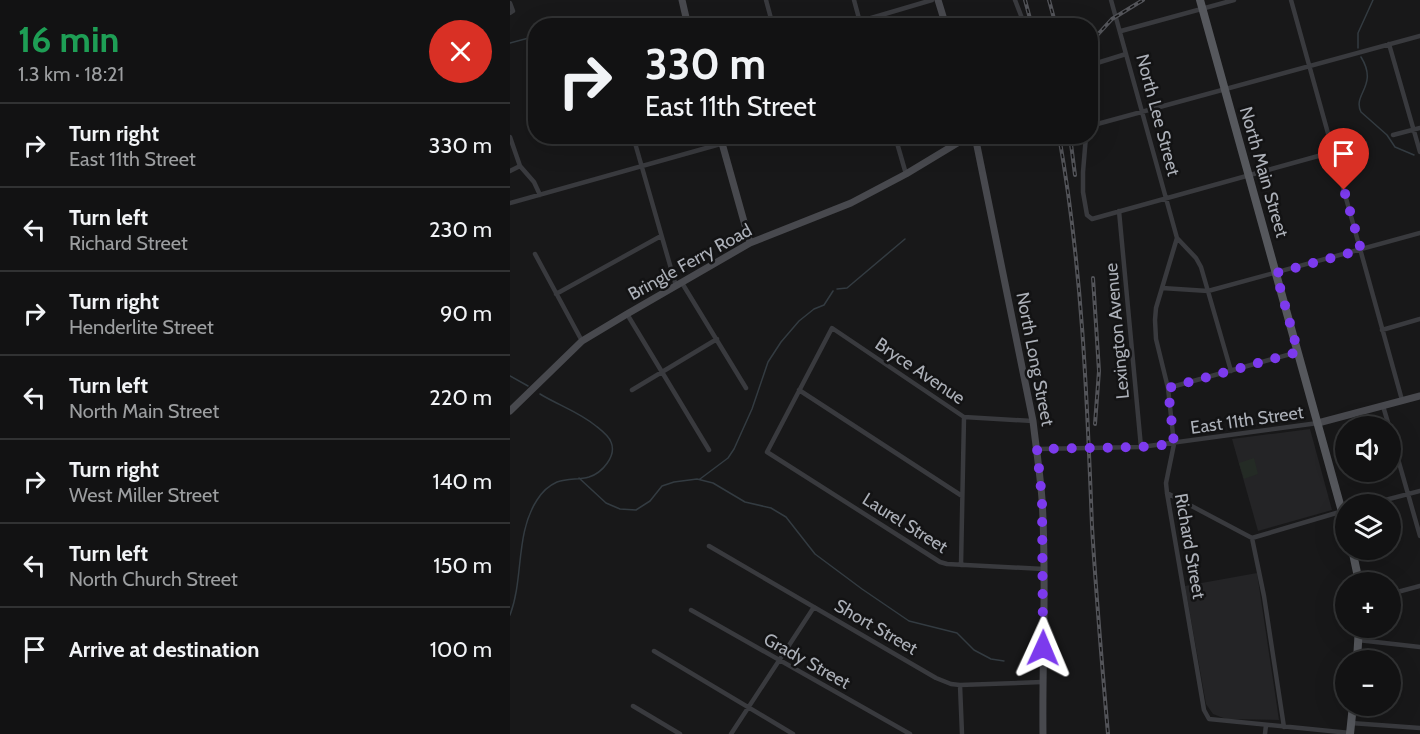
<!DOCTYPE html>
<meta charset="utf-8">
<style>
:root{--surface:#121213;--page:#1f2021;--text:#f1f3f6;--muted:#9c9ea0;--line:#313233}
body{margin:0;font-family:Cabin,sans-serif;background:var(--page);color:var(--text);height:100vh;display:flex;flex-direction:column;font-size:22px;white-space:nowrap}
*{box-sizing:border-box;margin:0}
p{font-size:20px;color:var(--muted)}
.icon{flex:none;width:33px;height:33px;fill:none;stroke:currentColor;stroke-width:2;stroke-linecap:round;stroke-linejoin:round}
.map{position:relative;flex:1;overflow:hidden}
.details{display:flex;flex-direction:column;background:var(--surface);width:510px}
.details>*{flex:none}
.hud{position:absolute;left:18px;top:18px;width:570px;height:126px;border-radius:24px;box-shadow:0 6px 24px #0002,0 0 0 2px var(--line);background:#121213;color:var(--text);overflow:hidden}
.fabs{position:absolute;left:825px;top:416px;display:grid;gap:12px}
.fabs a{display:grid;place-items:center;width:66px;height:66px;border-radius:50%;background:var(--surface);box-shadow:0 6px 24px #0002,0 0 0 2px var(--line);font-size:30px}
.pin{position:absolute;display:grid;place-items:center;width:51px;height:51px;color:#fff;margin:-62px -26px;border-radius:50% 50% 50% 0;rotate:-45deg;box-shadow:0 0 6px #0007}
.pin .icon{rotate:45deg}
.me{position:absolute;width:66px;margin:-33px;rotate:1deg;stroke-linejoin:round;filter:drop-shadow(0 0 4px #0008)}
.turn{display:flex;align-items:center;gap:21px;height:126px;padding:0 18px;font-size:27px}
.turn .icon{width:78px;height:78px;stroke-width:2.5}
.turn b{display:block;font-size:42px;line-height:51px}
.round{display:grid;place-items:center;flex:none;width:63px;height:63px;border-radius:32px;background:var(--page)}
.head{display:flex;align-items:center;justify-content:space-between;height:102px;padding:0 18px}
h1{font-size:36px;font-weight:800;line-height:45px;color:#1e9e55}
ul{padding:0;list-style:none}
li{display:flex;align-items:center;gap:18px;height:84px;padding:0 18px;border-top:2px solid var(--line)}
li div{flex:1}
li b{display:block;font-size:22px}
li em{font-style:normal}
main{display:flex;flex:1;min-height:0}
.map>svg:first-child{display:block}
</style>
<main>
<section class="details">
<div class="head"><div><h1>16 min</h1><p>1.3 km · 18:21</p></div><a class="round" style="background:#d93025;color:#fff"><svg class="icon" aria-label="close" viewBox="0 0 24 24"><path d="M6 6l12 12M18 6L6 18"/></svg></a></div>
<ul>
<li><svg class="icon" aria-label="right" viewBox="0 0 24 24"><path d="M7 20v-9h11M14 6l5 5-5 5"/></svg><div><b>Turn right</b><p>East 11th Street</p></div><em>330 m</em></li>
<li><svg class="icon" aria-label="left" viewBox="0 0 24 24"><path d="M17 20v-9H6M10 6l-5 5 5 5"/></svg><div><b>Turn left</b><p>Richard Street</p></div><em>230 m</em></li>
<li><svg class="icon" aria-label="right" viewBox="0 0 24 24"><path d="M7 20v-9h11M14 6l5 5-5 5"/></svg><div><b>Turn right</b><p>Henderlite Street</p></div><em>90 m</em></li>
<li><svg class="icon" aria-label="left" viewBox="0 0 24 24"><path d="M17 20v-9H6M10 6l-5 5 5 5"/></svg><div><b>Turn left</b><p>North Main Street</p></div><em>220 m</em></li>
<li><svg class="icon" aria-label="right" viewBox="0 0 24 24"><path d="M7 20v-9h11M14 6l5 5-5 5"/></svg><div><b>Turn right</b><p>West Miller Street</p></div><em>140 m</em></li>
<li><svg class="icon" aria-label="left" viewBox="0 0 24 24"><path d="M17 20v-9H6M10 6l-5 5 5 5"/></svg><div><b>Turn left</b><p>North Church Street</p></div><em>150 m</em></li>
<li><svg class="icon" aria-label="arrive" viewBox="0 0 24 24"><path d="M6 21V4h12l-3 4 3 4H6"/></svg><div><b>Arrive at destination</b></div><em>100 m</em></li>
</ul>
</section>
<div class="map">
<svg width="910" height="734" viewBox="0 0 910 734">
<rect width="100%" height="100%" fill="#181819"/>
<path fill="#242426" d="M800 429 822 510 748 531 722 439Z
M747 573 769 720 716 719 703 714 696 704 675 586Z"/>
<path fill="#242b25" d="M744 458 748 474 734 479 729 463Z"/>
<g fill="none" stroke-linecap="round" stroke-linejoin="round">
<path stroke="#333b41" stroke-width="1.5" d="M0 43 26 36
M848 48V33L863 0
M851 57C869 86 842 94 851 112L877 135 885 147 904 155
M327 289 337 288 395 239
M0 376 18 386
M69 478 96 503 110 509 126 510 140 501 152 486 164 482 187 479 203 483 235 502 261 508 276 517 305 554 352 589 399 621 447 633 464 650 481 659 494 661
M190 479 218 458 224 449 242 409 258 362 271 342 289 321 304 309 314 305 323 291
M0 615C14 578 5 534 27 500 32 492 38 486 47 482 58 478 68 480 79 477 92 473 107 456 101 442 99 436 91 430 86 426 69 412 48 405 30 394"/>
<path stroke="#393a3e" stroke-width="4.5" d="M256 0 263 26
M344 0 351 26
M505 0 515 26
M601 0 667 238 646 308 645 320 646 339 658 388 664 444 656 483 657 493 694 710 699 719 840 733
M781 0 892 400
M0 3 3 11 0 13
M334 26 422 0
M611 31 724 0
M879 44 910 152
M580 97 584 66 587 63 616 54
M580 126 910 36
M883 135 910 128
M123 136 166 286
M385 136 396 174
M576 136 573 172V192L577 215 582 219 855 143
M0 137 10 166 24 182 30 195
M0 171 10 166
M0 203 239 136
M609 211 631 447
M667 238 686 258 691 267 721 371
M25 254 72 341
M172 283 236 388
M652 288 698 291 910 233
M46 294 151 236
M117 314 199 450
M872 330 910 319
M658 388 788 352
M122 390 207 339
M289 390 452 496
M873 406 879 426
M523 421 454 417 322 328 257 452 430 562 437 564 534 569
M880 431 910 536
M527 449 631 447 808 423
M657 493 742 538 833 511
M860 504 910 491
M742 538 754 596 774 727
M199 546 426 678 441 684 450 685 532 682
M451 565 454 417
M880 594 910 586
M181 610 400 734
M848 640 910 647
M144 651 283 734
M450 685 452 734
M123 706 170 734
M841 723 910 728
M221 734 304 607
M755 734 756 725"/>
<path stroke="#48494e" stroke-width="7" d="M172 0 178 26
M428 0 436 26
M210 136 240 243
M465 136 523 421C526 447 530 473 532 499 537 577 532 656 533 734
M0 411 72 341 117 314 240 243 341 203 396 174 459 136
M808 423 910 396"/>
<path stroke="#56585d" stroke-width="8" d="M690 0 836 526
M842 549 849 582
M847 660 849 627
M840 734 843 705"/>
<defs>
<path id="rail" d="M515 0 522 26
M539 0 546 26
M580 43 602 19 633 0
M549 136C572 265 577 396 582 526 586 595 592 665 598 734
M560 136 565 175
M583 278 589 371 585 424"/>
</defs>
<use href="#rail" stroke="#535459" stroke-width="4"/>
<use href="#rail" stroke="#131314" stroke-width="1.5" stroke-dasharray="4.5" stroke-linecap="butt"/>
</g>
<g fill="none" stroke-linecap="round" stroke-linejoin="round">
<path stroke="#7c3aed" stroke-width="10" stroke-dasharray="0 18" d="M533 648 532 499 527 449 631 447 664 444 658 388 788 352 766 273 851 250 834 190"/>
</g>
<g text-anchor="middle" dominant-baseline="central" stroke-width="5" stroke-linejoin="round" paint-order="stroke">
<g font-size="18" fill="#acb0b8" stroke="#131314">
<text transform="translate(648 115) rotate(75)">North Lee Street</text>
<text transform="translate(754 172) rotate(74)">North Main Street</text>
<text transform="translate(180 262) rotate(-29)">Bringle Ferry Road</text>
<text transform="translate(607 331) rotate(-95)">Lexington Avenue</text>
<text transform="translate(525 359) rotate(79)">North Long Street</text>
<text transform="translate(410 371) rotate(34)">Bryce Avenue</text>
<text transform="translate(737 420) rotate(-8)">East 11th Street</text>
<text transform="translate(395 523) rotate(32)">Laurel Street</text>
<text transform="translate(680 546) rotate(80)">Richard Street</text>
<text transform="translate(366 627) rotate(30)">Short Street</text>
<text transform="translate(297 661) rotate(29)">Grady Street</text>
</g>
</g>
</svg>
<div class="fabs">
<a><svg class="icon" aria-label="sound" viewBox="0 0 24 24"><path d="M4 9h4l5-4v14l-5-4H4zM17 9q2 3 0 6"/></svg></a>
<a><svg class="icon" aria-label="layers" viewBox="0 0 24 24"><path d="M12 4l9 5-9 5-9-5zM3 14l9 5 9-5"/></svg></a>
<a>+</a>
<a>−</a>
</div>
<div class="pin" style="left:834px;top:190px;background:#d93025"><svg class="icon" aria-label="arrive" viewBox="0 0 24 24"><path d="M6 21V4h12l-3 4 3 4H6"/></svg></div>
<svg class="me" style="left:533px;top:648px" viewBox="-20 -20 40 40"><path d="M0-17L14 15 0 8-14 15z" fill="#7c3aed" stroke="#fff" stroke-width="4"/></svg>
<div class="hud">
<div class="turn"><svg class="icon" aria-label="right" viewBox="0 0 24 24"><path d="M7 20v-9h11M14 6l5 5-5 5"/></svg><div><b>330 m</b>East 11th Street</div></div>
</div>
</div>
</main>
